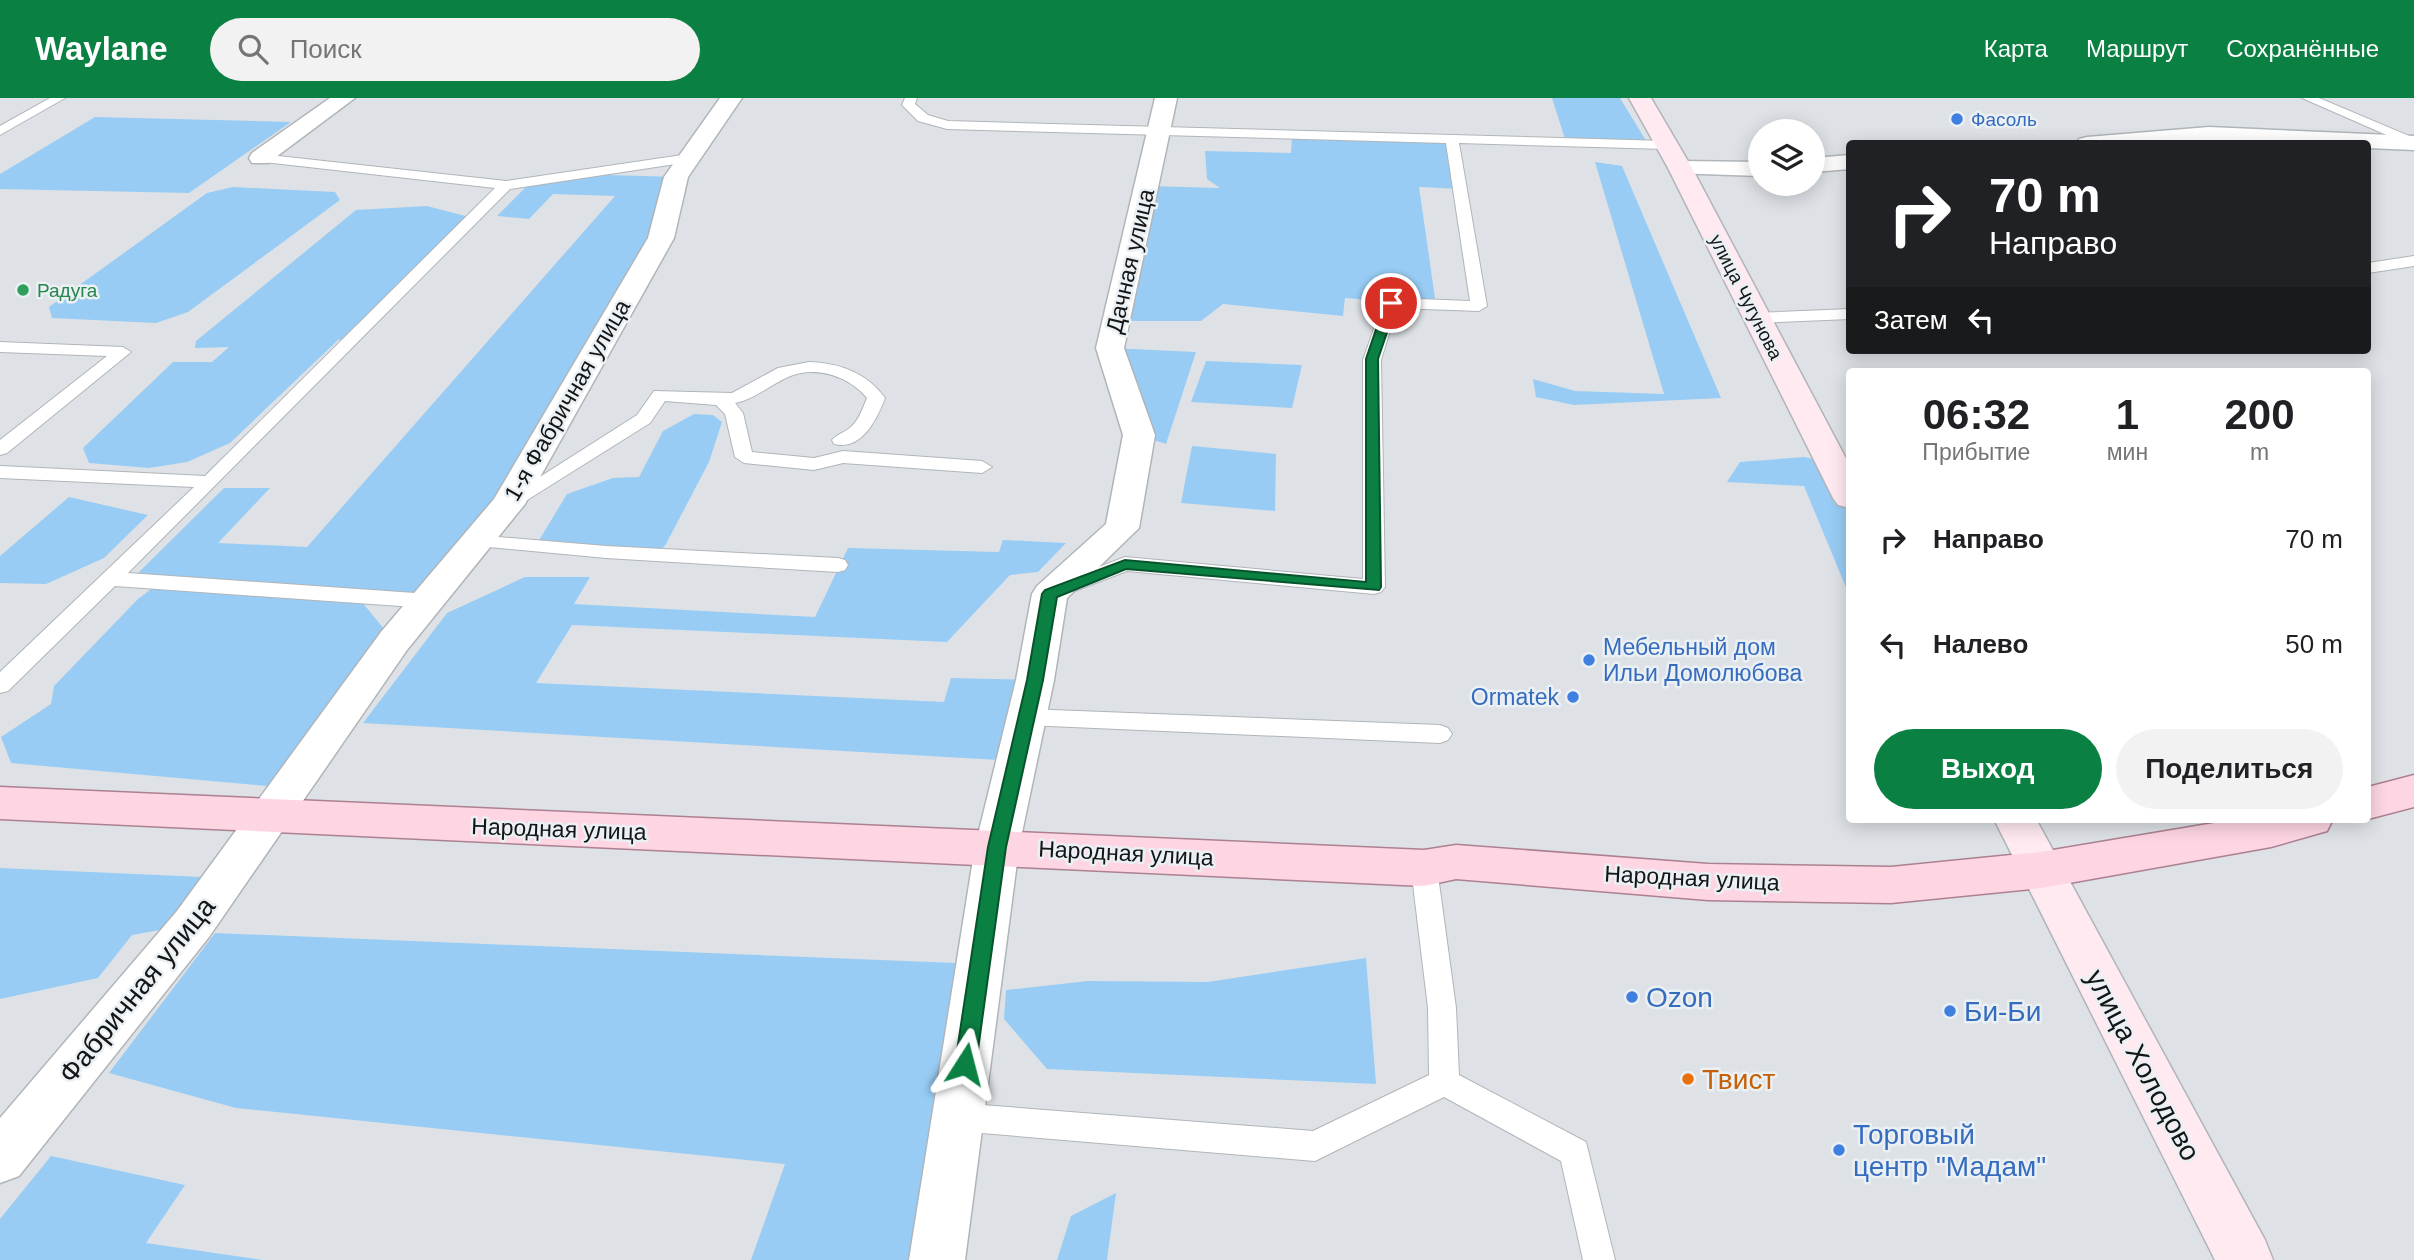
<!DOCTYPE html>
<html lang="ru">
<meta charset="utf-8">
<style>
:root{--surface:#fff;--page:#f2f2f2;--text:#202124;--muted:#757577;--accent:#0b8043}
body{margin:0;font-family:Helvetica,sans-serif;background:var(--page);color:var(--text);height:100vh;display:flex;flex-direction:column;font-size:26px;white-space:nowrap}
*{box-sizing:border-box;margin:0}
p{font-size:23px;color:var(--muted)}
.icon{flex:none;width:38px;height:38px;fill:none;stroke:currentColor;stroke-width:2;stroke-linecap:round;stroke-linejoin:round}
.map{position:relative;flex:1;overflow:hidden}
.details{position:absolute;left:1846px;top:270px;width:525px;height:455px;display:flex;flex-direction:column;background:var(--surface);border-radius:7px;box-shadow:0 4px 18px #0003}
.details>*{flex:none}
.banner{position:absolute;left:1846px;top:42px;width:525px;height:214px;border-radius:7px;box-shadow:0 4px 18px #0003;background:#202124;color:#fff;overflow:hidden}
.controls{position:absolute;left:1748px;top:21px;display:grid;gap:14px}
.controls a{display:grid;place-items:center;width:77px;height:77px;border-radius:50%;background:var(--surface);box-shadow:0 4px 18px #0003;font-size:35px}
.pin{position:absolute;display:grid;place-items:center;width:60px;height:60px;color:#fff;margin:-30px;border:4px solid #fff;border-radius:50%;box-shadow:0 2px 7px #0007}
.me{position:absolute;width:77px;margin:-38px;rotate:9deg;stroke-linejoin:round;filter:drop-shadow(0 0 5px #0008)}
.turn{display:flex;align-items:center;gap:24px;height:147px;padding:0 28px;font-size:32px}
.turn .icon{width:91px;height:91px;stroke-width:2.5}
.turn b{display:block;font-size:49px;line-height:60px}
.then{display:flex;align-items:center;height:66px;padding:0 28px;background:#0003;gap:14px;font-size:26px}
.eta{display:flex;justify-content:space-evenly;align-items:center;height:119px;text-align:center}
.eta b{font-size:42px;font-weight:600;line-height:49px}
.action{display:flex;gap:14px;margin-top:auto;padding:14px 28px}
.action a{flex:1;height:80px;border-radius:42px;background:var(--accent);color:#fff;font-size:28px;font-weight:600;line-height:80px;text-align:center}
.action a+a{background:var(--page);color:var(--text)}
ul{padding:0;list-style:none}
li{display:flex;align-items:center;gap:21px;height:105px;padding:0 28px}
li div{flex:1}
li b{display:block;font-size:26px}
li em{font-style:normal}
header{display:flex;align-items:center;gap:42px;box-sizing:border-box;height:98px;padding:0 35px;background:var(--accent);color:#fff}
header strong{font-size:33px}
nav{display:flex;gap:38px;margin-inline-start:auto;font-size:24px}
.search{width:490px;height:63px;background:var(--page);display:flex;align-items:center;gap:18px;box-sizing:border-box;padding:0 24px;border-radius:38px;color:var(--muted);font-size:26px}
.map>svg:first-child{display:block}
</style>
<header>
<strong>Waylane</strong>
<div class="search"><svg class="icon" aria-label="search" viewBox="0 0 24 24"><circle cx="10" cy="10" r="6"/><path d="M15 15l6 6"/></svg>Поиск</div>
<nav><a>Карта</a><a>Маршрут</a><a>Сохранённые</a></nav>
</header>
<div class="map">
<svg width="2414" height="1162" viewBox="0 0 2414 1162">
<rect width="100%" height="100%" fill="#dee2e6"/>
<path fill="#98ccf4" d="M1552 0H1620L1648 46 1566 44Z
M95 19 291 24 189 95 0 91V76Z
M1292 37 1452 41 1460 91 1419 89 1436 207 1345 200 1343 218 1223 206 1201 223H1128L1147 88 1220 90 1207 81 1205 53 1291 55Z
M1595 64 1622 68 1721 300 1574 307 1536 299 1533 281 1575 293 1664 296Z
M574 76 676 79 661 140 429 503 357 498 394 543 289 690 11 665 1 639 51 606 54 588 138 501 159 485 130 483 224 390H270L218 445 307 449 615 98 553 96 529 121 497 118 532 83Z
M233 89 335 94 340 102 188 214 156 225 52 220 49 209 207 95Z
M427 108 473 120 353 241 338 242 230 345 187 364 149 370 89 365 83 350 173 264H212L229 249 195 250 196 243 356 112Z
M1110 250 1196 254 1166 346 1139 337Z
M1206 263 1302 267 1292 310 1191 304Z
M694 316 713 317 722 324 709 364 666 446 657 457 535 449 567 396 613 380 639 379 663 333Z
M1192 348 1276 356 1275 413 1181 405Z
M1804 359 1831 364 1850 400V499L1804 388 1727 384 1740 364Z
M69 399 148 417 104 460 46 486 0 485V458Z
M1003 442 1066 445 1038 474 1010 477 947 544 572 527 536 585 944 604 951 580 1035 582 1016 663 363 625 447 515 525 479H590L574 506 815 519 848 450 999 454Z
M0 770 225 780 193 826 132 837 98 880 0 901Z
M215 835 981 866 937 1162H751L785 1066 236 1010 109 975Z
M1366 860 1376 986 1047 971 1004 921 1006 892 1088 883 1208 884Z
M51 1058 185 1087 146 1145 263 1162H0V1121Z
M1116 1095 1107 1162H1057L1071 1118Z"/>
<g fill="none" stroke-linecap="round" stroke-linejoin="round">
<defs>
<path id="lane" d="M50 0H65L0 37V28Z
M905 0H917L915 6 928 17 948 23 1666 43 1673 47 1666 51 1459 45 1487 208 1479 213 1397 210 1381 262 1385 489 1381 494 1374 496 1127 473 1059 499 1052 497 1048 492 1052 487 1125 459 1363 481V262L1383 205 1391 200 1470 203 1446 45 947 31 918 23 902 7Z
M2302 0H2319L2414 40V49Z
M260 56 506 83 689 56 696 60 689 64 510 91 128 475 429 496 437 498 440 503 437 508 429 510 115 488 8 593 0 595V574L194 389 0 380V368L205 378 495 90 255 63V57Z
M2414 158V168L2368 175V165Z
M1850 211V221L1757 225 1749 220 1757 215Z
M0 244 123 249 131 254 7 355 0 357V342L107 258 0 254Z
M809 264C839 265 866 274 885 300 877 321 862 353 834 346L832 342C836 337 841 336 847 332 858 325 862 312 867 300 849 278 815 267 788 279 770 287 755 301 735 305L743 315 752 354 814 360 843 353 982 363 992 369 982 375 843 365 814 372 744 365 735 359 725 316 716 307 665 303 650 325 516 409H502L499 405 637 317 654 293 732 295 778 270Z
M474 437 606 448 838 460 845 462 848 467 845 472 838 474 606 460 467 447 464 443 467 439Z
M1026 611 1440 627 1448 630 1452 636 1448 642 1440 645 1026 627 1018 625 1014 619 1018 613Z
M1424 760 1433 763 1437 770 1456 910 1459 977 1586 1044 1615 1162H1583L1561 1063 1444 999 1315 1063 957 1033 946 1029 942 1019 946 1009 957 1005 1313 1033 1429 977 1428 910 1411 770 1415 763Z"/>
<path id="street" d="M330 0H355L268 65H252L249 60 252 55Z
M720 0H742L688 79 674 140 525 406 407 552 209 839 19 1078 0 1085V1020L177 813 381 534 494 401 648 140 664 79Z
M1155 0H1177L1124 250 1155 337 1139 430 1067 500 1054 582 1019 749 965 1162H909L975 749 1016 582 1032 496 1037 488 1106 426 1123 337 1096 250Z
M2209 29 2414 38V52L2368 50V46L2209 43 2076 46 2079 41 2087 39Z
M1850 57V71L1813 74V60Z
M1680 63 1760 64V78L1672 75 1668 70 1672 65Z"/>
<path id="secondary" d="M1629 0H1651L1692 70 1850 368V410L1838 407 1833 400 1668 70Z
M1994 721H2036L2265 1142 2273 1162H2215Z"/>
<path id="primary" d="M2414 677V709L2368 721V689Z
M0 689 1424 752 1456 747 1708 766 1891 769 2041 754 2238 721H2333L2327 733 2271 749 2041 790 1891 805 1708 802 1456 781 1424 788 0 721Z"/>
</defs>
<use href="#lane" stroke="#b0b5b9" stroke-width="2"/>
<use href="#street" stroke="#b0b5b9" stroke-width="3"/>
<use href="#secondary" stroke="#b0b5b9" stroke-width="3"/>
<use href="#primary" stroke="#ac8090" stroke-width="3"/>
<use href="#lane" fill="#fff" fill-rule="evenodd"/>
<use href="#street" fill="#fff" fill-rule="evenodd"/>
<use href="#secondary" fill="#ffeaf1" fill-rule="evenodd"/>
<use href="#primary" fill="#fed6e3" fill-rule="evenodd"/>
</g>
<path fill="#0b8043" stroke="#07532c" stroke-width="2" d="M1391 202 1397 205 1378 261 1381 489 1379 492 1126 471 1057 499 1043 582 1006 749 976 966 973 973 965 975 958 973 955 966 988 749 1027 582 1042 496 1045 492 1125 462 1366 484V261L1385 205Z"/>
<g fill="#3f7fe0" stroke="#ebf0f4" stroke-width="2.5">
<circle cx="1957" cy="21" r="7"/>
<circle cx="1589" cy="562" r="7"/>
<circle cx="1573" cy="599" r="7"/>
<circle cx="1632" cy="899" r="7"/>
<circle cx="1950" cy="913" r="7"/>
<circle cx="1839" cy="1052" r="7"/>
</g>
<circle fill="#2e9e5b" stroke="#ebf0f4" stroke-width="2.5" cx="23" cy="192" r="7"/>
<circle fill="#e8710a" stroke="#ebf0f4" stroke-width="2.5" cx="1688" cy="981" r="7"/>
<g text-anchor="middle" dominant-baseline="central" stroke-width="5" stroke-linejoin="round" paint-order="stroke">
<g font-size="19" fill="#366cbe" stroke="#ebf0f4" text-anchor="start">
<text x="1971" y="21">Фасоль</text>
</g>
<g font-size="19" fill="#27864d" stroke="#ebf0f4" text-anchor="start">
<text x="37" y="192">Радуга</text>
</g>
<g font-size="19" fill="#131516" stroke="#ebf0f4">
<text transform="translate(1746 199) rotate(63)">улица Чугунова</text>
</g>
<g font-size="23" fill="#131516" stroke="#ebf0f4">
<text transform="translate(1130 163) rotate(-77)">Дачная улица</text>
<text transform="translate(567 302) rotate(-60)">1-я Фабричная улица</text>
<text transform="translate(559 731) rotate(2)">Народная улица</text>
<text transform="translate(1126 755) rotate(3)">Народная улица</text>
<text transform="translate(1692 780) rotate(3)">Народная улица</text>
</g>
<g font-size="23" fill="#366cbe" stroke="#ebf0f4" text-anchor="start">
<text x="1603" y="549">Мебельный дом<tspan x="1603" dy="26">Ильи Домолюбова</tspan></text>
<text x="1559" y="599" text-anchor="end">Ormatek</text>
</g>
<g font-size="28" fill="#131516" stroke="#ebf0f4">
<text transform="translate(137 892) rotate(-51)">Фабричная улица</text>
<text transform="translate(2143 967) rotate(62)">улица Холодово</text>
</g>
<g font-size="28" fill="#366cbe" stroke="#ebf0f4" text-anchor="start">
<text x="1646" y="899">Ozon</text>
<text x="1964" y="913">Би-Би</text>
<text x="1853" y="1036">Торговый<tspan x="1853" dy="32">центр "Мадам"</tspan></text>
</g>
<g font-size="28" fill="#c56008" stroke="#ebf0f4" text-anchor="start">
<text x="1702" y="981">Твист</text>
</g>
</g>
</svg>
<div class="controls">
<a><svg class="icon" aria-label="layers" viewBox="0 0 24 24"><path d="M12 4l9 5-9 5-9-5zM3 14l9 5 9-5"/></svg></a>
</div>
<div class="pin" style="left:1391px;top:205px;background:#d93025"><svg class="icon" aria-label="arrive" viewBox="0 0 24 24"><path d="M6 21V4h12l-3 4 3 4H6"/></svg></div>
<svg class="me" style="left:965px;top:966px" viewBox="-20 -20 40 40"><path d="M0-17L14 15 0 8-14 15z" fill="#0b8043" stroke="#fff" stroke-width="4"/></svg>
<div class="banner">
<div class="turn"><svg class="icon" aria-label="right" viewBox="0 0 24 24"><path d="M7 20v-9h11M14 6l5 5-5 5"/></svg><div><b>70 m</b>Направо</div></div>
<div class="then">Затем<svg class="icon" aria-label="left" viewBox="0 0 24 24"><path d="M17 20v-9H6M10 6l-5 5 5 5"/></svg></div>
</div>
<section class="details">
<div class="eta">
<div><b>06:32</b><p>Прибытие</p></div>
<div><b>1</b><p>мин</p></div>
<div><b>200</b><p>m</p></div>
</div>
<ul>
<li><svg class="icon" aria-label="right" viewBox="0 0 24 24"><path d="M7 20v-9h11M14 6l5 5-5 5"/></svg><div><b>Направо</b></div><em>70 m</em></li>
<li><svg class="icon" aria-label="left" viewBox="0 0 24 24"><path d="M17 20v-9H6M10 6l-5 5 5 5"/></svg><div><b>Налево</b></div><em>50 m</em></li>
</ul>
<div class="action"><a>Выход</a><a>Поделиться</a></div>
</section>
</div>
